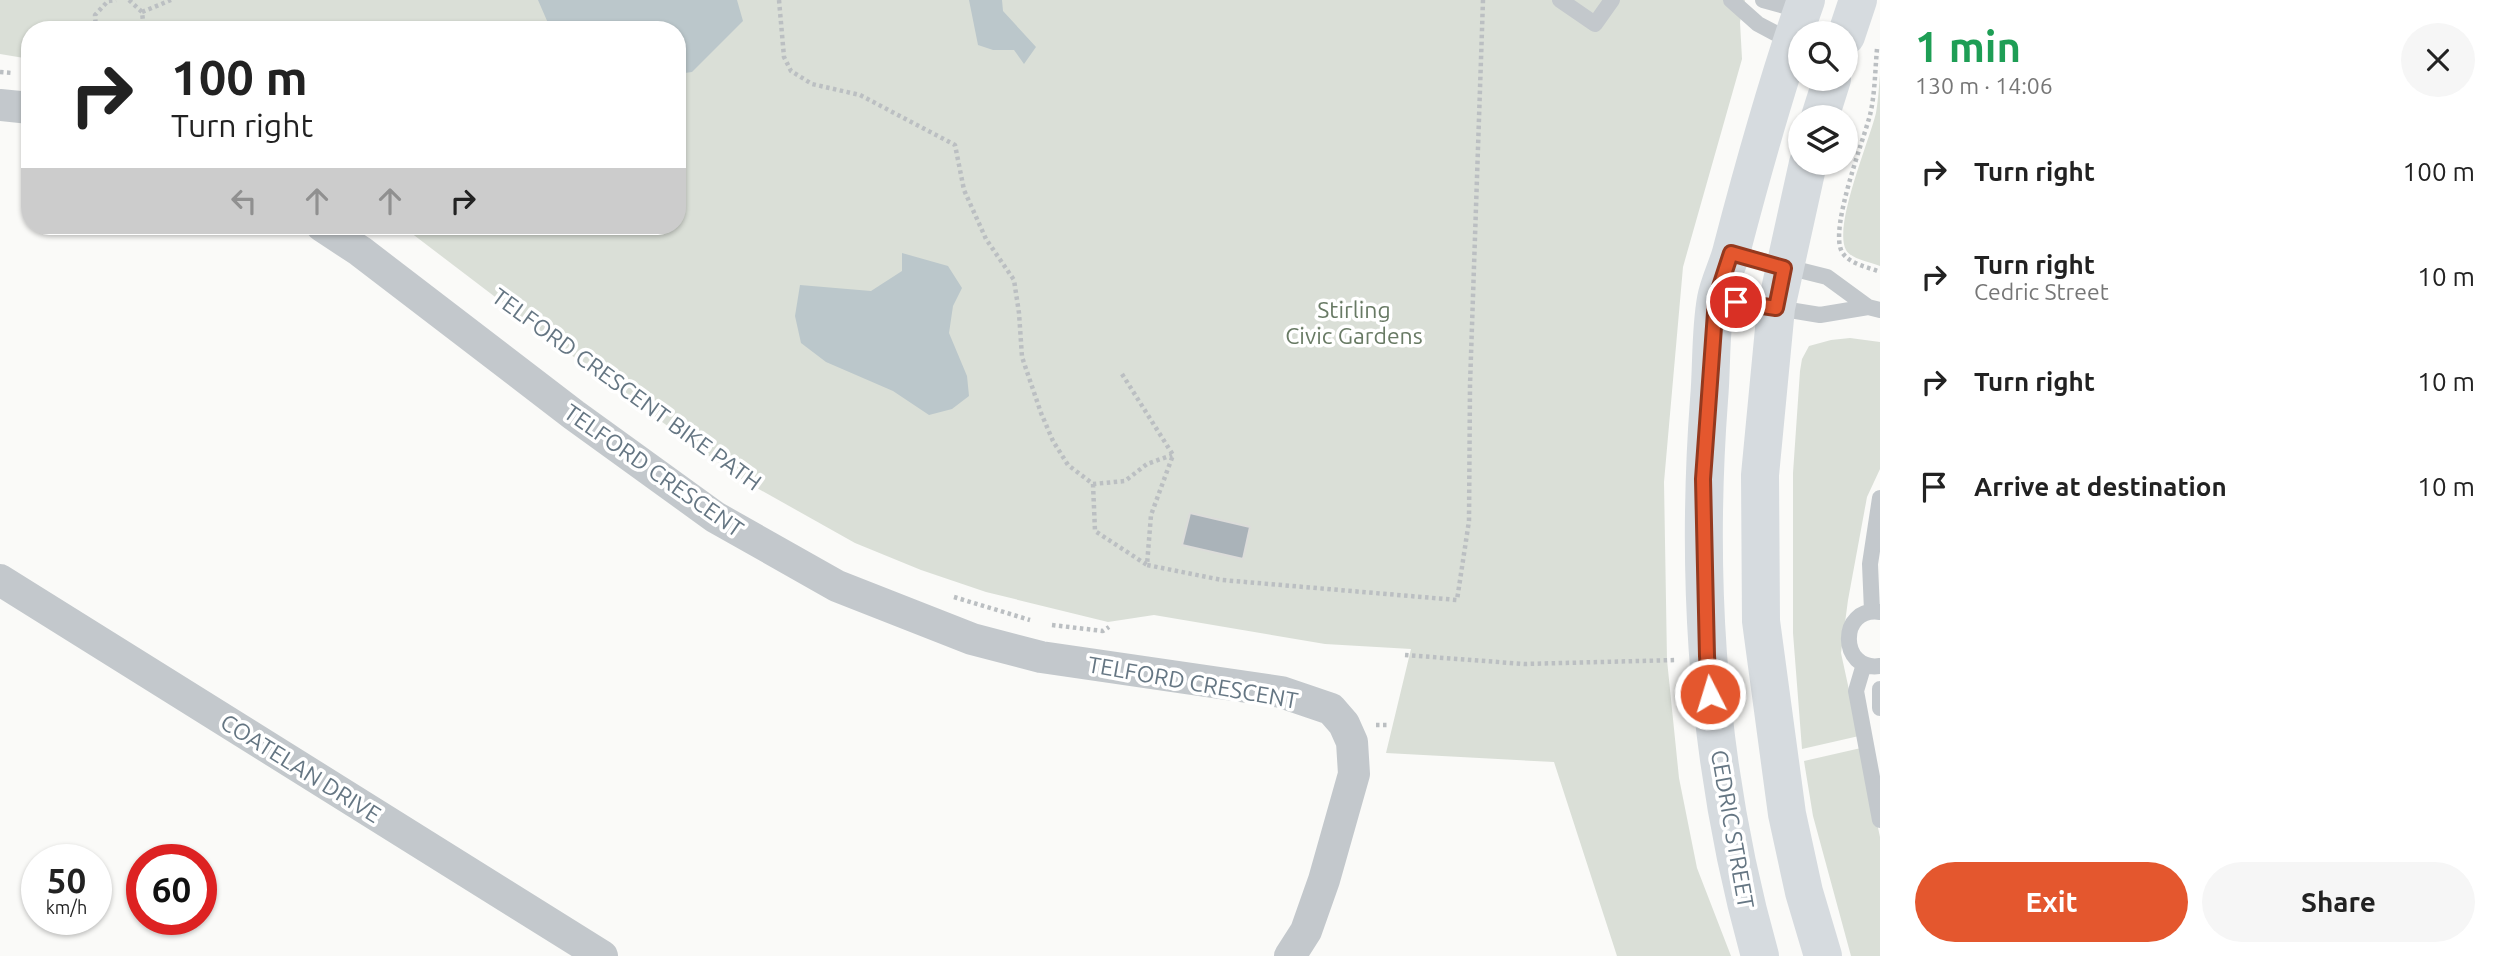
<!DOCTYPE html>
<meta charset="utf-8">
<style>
:root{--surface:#fff;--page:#f6f6f6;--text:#222;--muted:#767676;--accent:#e4572e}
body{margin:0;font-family:Ubuntu,sans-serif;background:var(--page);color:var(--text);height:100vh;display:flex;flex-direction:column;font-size:26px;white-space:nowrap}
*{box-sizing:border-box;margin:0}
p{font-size:23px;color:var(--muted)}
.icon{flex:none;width:38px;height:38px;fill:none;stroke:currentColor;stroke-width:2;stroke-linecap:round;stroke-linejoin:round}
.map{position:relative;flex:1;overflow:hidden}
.details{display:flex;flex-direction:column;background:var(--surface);width:630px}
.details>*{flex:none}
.guide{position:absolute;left:21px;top:21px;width:665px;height:214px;border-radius:28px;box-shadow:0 2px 5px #0004;background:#fff;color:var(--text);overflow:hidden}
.tools{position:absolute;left:1788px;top:21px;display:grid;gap:14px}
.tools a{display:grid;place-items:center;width:70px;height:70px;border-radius:50%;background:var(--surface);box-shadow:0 2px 5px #0004;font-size:35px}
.speed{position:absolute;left:21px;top:844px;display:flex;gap:14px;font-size:35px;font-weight:700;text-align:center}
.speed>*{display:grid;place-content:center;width:91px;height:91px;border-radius:50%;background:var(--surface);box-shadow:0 2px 5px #0004;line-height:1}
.speed small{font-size:18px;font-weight:400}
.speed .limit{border:10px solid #d22;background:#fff;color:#111}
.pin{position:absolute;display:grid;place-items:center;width:60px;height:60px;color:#fff;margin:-30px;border:4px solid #fff;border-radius:50%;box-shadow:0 2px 7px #0007}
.me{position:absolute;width:77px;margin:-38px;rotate:355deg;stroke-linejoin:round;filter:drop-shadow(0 0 5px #0008)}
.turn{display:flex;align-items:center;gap:24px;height:147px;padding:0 35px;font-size:32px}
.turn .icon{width:91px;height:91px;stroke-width:2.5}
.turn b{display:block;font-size:49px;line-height:60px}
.lanes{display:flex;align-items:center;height:66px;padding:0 35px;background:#0003;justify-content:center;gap:35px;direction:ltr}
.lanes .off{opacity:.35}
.round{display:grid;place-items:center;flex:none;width:74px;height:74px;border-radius:37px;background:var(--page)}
.head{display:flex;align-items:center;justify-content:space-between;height:119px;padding:0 35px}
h1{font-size:42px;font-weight:700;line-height:52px;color:#1e9e55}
.action{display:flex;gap:14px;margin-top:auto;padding:14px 35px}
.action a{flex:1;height:80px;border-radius:42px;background:var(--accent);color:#fff;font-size:28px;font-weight:700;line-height:80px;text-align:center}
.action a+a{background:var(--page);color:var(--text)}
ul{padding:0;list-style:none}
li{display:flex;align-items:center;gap:21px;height:105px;padding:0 35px}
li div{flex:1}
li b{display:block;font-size:26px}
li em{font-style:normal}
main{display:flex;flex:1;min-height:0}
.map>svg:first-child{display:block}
</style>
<main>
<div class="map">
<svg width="1880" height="956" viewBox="0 0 1880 956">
<rect width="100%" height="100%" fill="#fafaf8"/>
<path fill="#dadfd7" d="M0 0H1745L1740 22 1742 59 1683 267 1664 482 1667 660 1679 778 1697 868 1731 956H1617L1554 762 1386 753 1411 649 1325 644 1154 615 1108 622 986 592 921 570 855 543 741 479 604 380 402 226H677V30H30V59L0 54Z
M1880 75V266C1870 262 1851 259 1846 250 1833 226 1869 142 1876 113 1878 101 1879 87 1880 75Z
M1850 338 1880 342V469L1867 497 1848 600 1841 653 1859 736 1802 749 1793 633V473L1800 371 1802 359 1809 346 1831 340Z
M1861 748 1880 837V956H1851L1813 816 1804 761Z"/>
<path fill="#bbc7cb" d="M538 0H737L743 21 692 72 677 74V30H551Z
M969 0H1002L1003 11 1036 47 1024 64 1014 50H993L978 45Z
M902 253 948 266 962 288 953 306 949 333 967 376 969 396 952 409 929 415 893 391 826 362 801 343 795 316 800 285 871 291 902 271Z"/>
<path fill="#aab3b9" stroke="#dcdcda" stroke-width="2" d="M1190 513 1250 527 1243 559 1182 545Z"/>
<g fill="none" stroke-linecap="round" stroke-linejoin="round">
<path stroke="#bbbfc2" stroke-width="4.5" stroke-dasharray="3.5 3.5" stroke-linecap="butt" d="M129 0 142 12 144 30
M779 0 784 57 791 71 812 84 860 95 955 145 964 190 986 239 1014 280 1019 313 1022 357 1041 413 1053 441 1068 465 1093 484 1125 481 1147 464 1172 455
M142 12 171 0
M96 30 95 15 108 1 116 0
M1877 49C1875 71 1875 94 1870 115 1863 142 1829 229 1842 252 1849 264 1868 267 1880 272
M0 72 12 73
M1122 374 1173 455 1151 515 1147 565 1222 580 1457 600 1469 521 1470 385 1483 0
M1093 484 1095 531 1147 565
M954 597 1030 620
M1052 625 1103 631 1109 627
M1405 655 1524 664 1677 660
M1376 725H1387"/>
<path stroke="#c3c8cc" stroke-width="16" d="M1560 0 1595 24 1612 0
M1731 0 1758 24 1792 42
M1763 0 1802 11
M1731 253 1827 277 1868 307 1880 310
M1716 298 1820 315 1868 307
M1872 611 1870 564 1880 498
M1880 612C1838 606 1839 672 1880 666
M1864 664 1856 691 1880 820
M1880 689V708"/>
<path stroke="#c3c8cc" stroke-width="32" d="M0 105 30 108
M322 226 360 251 574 415 715 517 837 586 972 639 1041 657 1281 692 1331 709 1344 724 1352 742 1354 774 1324 880 1306 931 1290 956
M0 580 602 956"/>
<path stroke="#d6dbdf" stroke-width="38" d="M1846 36 1858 0
M1820 117 1832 79
M1808 163 1776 308 1760 475 1761 621 1787 814 1804 892 1823 956
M1760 956C1709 775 1695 587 1709 400 1712 367 1710 332 1716 299 1719 282 1728 266 1732 249 1754 165 1777 82 1806 0"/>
</g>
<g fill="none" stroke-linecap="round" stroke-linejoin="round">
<defs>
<path id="route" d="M1710 694 1707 656 1703 479 1716 299 1731 253 1784 268 1776 308 1736 302"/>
</defs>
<use href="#route" stroke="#94391e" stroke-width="18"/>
<use href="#route" stroke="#e4572e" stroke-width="12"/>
</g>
<g text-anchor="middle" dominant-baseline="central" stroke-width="7" stroke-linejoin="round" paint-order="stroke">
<g font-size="23" fill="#687a64" stroke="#fff">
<text x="1354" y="309">Stirling<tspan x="1354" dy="26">Civic Gardens</tspan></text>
</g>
<g font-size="23" fill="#657683" stroke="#fff">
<text transform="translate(627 389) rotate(36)">TELFORD CRESCENT BIKE PATH</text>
<text transform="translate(654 470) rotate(35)">TELFORD CRESCENT</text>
<text transform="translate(1193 682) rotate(10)">TELFORD CRESCENT</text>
<text transform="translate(301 768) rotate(32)">COATELAN DRIVE</text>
<text transform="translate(1733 829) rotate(80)">CEDRIC STREET</text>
</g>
</g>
</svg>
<div class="tools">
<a><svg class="icon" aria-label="search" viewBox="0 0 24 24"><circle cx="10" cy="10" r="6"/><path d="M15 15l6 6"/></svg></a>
<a><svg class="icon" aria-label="layers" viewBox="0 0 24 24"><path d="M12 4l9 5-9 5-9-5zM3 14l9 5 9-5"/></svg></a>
</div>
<div class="speed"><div>50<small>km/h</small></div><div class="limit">60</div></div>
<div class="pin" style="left:1736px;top:302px;background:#d93025"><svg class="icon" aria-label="arrive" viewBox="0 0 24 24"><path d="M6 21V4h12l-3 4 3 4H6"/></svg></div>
<svg class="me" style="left:1710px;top:694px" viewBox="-20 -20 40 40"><circle r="17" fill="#e4572e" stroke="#fff" stroke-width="3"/><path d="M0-11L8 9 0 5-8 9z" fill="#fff"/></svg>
<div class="guide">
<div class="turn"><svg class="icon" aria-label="right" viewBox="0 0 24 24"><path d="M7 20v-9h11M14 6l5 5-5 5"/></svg><div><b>100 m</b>Turn right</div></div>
<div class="lanes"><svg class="icon off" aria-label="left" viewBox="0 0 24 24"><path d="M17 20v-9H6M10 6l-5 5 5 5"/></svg><svg class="icon off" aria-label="ahead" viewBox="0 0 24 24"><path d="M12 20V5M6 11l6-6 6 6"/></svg><svg class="icon off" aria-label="ahead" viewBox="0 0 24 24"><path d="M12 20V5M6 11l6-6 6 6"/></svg><svg class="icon" aria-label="right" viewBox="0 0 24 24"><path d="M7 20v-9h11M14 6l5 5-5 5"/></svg></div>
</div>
</div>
<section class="details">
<div class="head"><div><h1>1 min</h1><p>130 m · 14:06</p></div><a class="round"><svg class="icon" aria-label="close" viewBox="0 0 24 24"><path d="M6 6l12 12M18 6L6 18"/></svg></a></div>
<ul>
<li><svg class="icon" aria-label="right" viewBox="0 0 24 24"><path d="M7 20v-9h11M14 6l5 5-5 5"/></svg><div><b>Turn right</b></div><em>100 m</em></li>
<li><svg class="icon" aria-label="right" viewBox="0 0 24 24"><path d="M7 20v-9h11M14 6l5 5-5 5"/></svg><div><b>Turn right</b><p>Cedric Street</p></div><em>10 m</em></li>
<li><svg class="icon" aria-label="right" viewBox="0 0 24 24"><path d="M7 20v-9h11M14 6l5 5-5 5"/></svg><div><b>Turn right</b></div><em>10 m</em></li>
<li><svg class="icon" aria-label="arrive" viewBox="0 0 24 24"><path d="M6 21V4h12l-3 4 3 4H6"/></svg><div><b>Arrive at destination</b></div><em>10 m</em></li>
</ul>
<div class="action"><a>Exit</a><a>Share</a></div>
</section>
</main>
